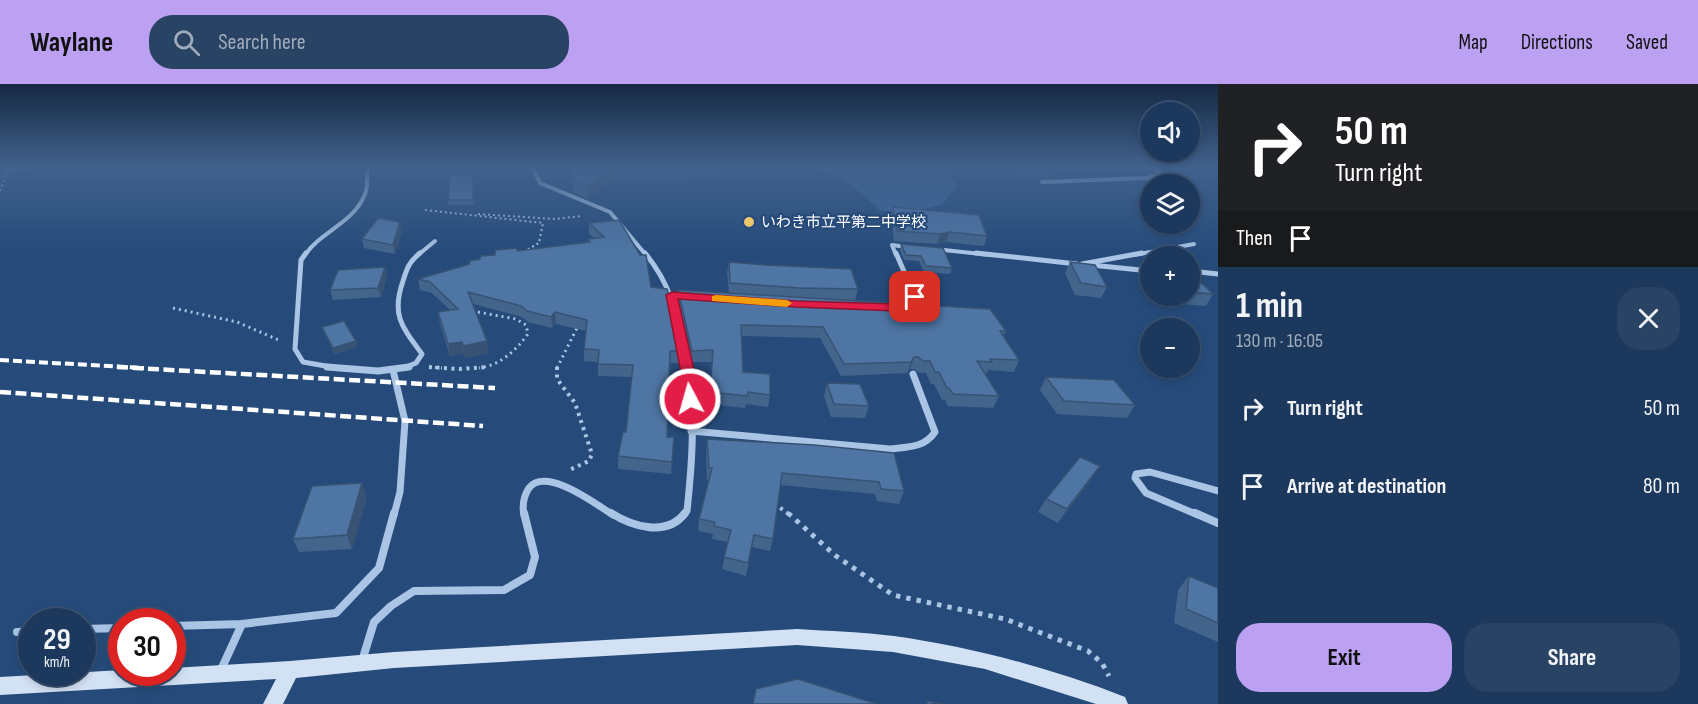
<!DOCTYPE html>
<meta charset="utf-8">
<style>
:root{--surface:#1c385c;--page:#294365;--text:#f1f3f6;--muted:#a0acbb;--line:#3a5272;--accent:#bca0f2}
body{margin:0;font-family:"Sofia Sans Condensed","Noto Sans JP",sans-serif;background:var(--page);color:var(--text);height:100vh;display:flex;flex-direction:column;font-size:22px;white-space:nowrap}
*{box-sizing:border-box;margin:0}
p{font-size:20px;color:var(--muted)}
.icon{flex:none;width:33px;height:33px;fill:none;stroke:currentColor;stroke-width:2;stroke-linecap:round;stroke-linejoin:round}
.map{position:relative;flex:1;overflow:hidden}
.side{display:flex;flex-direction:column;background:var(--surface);width:480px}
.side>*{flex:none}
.hud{background:#202124;color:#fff;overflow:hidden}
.tools{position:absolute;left:1140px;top:18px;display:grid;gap:12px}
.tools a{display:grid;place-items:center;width:60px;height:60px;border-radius:50%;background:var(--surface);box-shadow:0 3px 9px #0003,0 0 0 2px var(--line);font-size:30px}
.speed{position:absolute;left:18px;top:524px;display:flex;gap:12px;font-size:30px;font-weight:700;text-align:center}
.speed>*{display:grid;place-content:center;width:78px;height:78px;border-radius:50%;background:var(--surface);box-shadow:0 3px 9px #0003,0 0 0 2px var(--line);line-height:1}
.speed small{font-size:15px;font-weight:400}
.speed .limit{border:9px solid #d22;background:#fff;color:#111}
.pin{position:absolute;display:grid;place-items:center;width:51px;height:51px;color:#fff;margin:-26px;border-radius:12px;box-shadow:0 3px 9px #0006}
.me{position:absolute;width:66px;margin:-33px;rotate:354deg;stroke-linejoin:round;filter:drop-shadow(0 0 4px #0008)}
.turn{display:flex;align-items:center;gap:21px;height:126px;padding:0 18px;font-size:27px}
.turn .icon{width:78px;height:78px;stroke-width:2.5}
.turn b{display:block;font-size:42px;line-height:51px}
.then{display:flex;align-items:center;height:57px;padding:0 18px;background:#0003;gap:12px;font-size:22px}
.round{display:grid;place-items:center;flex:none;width:63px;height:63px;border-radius:24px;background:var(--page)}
.overview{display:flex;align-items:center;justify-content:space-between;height:102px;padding:0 18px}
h1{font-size:36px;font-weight:700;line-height:45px}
.cta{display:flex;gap:12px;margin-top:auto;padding:12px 18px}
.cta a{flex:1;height:69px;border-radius:24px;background:var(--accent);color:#111;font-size:24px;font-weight:700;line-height:69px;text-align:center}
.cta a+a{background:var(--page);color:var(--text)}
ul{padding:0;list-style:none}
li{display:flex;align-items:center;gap:18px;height:78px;padding:0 18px}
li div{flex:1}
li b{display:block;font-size:22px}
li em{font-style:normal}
header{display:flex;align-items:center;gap:36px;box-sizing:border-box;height:84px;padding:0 30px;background:var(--accent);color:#111}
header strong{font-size:28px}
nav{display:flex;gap:33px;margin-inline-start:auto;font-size:21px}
.search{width:420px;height:54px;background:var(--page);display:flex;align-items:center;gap:15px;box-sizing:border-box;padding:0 21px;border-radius:24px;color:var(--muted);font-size:22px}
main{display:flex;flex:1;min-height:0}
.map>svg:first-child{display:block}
</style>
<header>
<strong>Waylane</strong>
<div class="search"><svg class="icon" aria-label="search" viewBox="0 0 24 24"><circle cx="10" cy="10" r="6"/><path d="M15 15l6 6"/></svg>Search here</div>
<nav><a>Map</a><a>Directions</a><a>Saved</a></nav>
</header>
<main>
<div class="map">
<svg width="1218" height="620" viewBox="0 0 1218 620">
<rect width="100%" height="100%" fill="#264b7a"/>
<path fill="#396597" d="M809 82H944L957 102 942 121 905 129 880 126 844 95Z"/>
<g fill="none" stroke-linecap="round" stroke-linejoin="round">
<path stroke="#a9c4e4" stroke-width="2" stroke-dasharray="2 3" stroke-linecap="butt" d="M8 87 45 82
M0 107 10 82
M425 126 543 139 539 159 527 166
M478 130 555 135 581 132"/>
<path stroke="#a9c4e4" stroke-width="3" stroke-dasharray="2 4" stroke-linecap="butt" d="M173 224 237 238 281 257
M472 227 516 235 526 241 528 250C515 267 501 281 479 284
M429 283 442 284
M557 284 578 242"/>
<path stroke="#a9c4e4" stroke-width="4" stroke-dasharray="3 4.5" stroke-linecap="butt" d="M429 283 459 285 487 283
M557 283V295L575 319 592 370 589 377 567 387
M773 423H779L790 431"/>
<path stroke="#a9c4e4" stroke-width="5" stroke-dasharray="4.5 6" stroke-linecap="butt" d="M788 429 836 472 893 511 1005 535 1088 567 1102 579 1109 592"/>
<path stroke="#a9c4e4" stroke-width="4" d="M532 82 540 99 610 128 646 171
M1042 98 1147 94 1161 90 1150 82
M935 165 990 171
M305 171C321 147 354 139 365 110 369 101 365 91 369 82
M418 171 435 157
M896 171 892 161 907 163
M1134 171 1194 160"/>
<path stroke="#a9c4e4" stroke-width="5" d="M306 169 301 176 295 265 303 278 337 284
M645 169C676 207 677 237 687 284
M896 169 915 213 914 218 906 223
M976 169 1077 180
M1082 180 1142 169
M1091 181 1150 187
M1190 187 1218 190
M404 284 416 279 422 270C402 243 391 231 403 197 407 184 409 178 420 169"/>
<path stroke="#a9c4e4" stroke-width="7" d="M327 283 378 287 409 283
M393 286 405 337 400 408 394 431
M691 347 890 365C908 363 924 364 935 348L913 290
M524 431C522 421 523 413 529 404 546 382 597 421 613 431
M684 431 687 427C692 380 696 329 687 283
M1198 431 1146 409 1135 394 1136 390 1150 388 1218 407"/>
<path stroke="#a9c4e4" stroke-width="8" d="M611 429C633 443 667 453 685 429
M1195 429 1218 439
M172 542 242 540 336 529 379 484 394 429
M82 545 122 544
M17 548 32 547
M362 577 374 538 391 522 414 507 504 506 530 491 535 473 524 429
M220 588 242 540"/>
<path fill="#d2e1f4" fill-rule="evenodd" d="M797 545C829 547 862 548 894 552 972 563 1051 584 1125 613L1128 620H1096L985 585 893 568 797 561 394 584 296 594 283 620H263L276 595 0 611V593L122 586V588H172V584L290 577 394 568Z"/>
<path stroke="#fff" stroke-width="4" stroke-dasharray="9 4" stroke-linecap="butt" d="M0 276 144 284"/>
<path stroke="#fff" stroke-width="4.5" stroke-dasharray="11 4.5" stroke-linecap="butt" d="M117 283 495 304
M0 308 483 342"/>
</g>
<path fill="#43658c" d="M571 82H720L719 93 613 97 588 115 574 109Z
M1003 82H1150L1149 86 1013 90Z
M473 90 474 121H448V116Z
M893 123 987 152 984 162 946 158 937 160 894 157 891 132Z
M619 136 682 267 681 279H669L667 353H674L671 390 618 385V372L626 348 632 293 598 292V278L584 277V265L586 247 556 240 552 244 528 238 522 233 473 220 489 269 465 274 464 269 450 272 440 240 438 228 450 226 432 209 420 206 418 195 470 180 495 171 517 167 588 158V155L594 154 589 149V139Z
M402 147 395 170 364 164 362 155Z
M901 160 952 184 950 190 924 188 919 177 904 176 900 166Z
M729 178 766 181 858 205 855 217 1006 247 1003 252 1019 276 1014 288 988 286 987 289H985L999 312 993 324 948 322 945 316H942L934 300H931L926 289H919L914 285H910L907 289 841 292 820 254 741 252 743 288 770 311 768 323 746 320 745 324 708 320 712 278H691L677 217 678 206 729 209 727 189Z
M1070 178 1107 203 1101 214 1075 211 1065 189Z
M385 183 387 193 381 213 333 216 330 206Z
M1190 188 1213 210 1206 222 1167 219 1161 212H1190Z
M322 243 357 263 335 270 324 249Z
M1046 293 1135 321 1127 334 1057 330 1040 306Z
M827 299 869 322 865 334 831 333 824 312Z
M707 355 814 361 904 407 899 420 877 417 875 410 780 401 773 455 770 467 752 463 746 492 722 485 728 458 712 455 713 450 698 447 699 435 709 397 707 396 706 367Z
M1091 396 1058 439 1038 428 1046 415Z
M367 413 352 465 299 468 293 455Z
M1189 492 1218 504V558L1174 539 1178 506Z"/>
<path fill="#375272" d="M1163 82H1188L1162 85Z
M613 84V97L588 115V101Z
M400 138 402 147 395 170 393 161Z
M949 148 946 158 937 160 940 150Z
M385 183 387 193 381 213 378 204Z
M555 228 556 240 552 244 551 233Z
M356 257 357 263 335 270 333 264Z
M487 257 489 269 465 274 463 262Z
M462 258 464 269 450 272 448 260Z
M914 273 910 285 907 289 911 278Z
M1100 382 1091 396 1058 439 1067 425Z
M362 399 367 413 352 465 347 451Z"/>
<path fill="#4e75a3" stroke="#375272" stroke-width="1.5" d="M572 82H650L613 84 588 101 574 95Z
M1010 82H1117L1015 86Z
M473 90V116H448L450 91Z
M893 123 979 131 987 152 949 148 940 150 897 147Z
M378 134 400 138 393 161 362 155Z
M619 136 640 171H646L651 203 667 205 674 227 682 267H670L667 353H674L672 378 618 372 623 348H626L633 281 598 280 599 266 584 265 587 236 555 228 551 233 527 227 521 222 468 208 487 257 463 262 462 258 448 260 438 228 458 225 430 198 418 195 470 180 469 177 480 175V172L495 171V166L517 164V167L590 158 588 155 604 153 589 139Z
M901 160 943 164 952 184 926 182 921 172 906 171Z
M729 178 766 181 851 185 858 205 799 204 730 199Z
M1070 178 1095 181 1107 203 1081 199Z
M385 183 378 204 330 206 338 186Z
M1190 188 1213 210 1190 208Z
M678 206 990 225 1006 247H1000L1019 276 990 275 992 278 977 277 999 312 953 310 949 304H947L939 288H935L930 277H923L918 273H914L911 278 844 280 823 243 741 241 743 288 770 290V311L748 308 747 312 710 308 713 266 692 267Z
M344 237 356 257 333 264 322 243Z
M1046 293 1114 296 1135 321 1064 317Z
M827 299 860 300 869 322 834 320Z
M707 355 814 361 894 369 904 407 881 405 879 398 782 389 773 455 754 451 748 479 724 473 731 446 714 442 715 438 699 435 712 384H709Z
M1080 373 1100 382 1067 425 1046 415Z
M362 399 347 451 293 455 312 402Z
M1189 492 1218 504V539L1186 525Z
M798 595 877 620H753L756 605Z
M927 617 943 620H927Z"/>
<linearGradient id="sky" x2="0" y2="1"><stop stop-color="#152943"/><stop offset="0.49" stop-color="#41618d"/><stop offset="1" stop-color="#41618d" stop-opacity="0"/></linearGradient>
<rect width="1218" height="169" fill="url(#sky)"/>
<path fill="#e11d48" stroke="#92132f" stroke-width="1.5" d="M672 208 796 217 896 220 904 219 911 210H919L920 213C918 226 907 226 896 227L796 223 678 215 697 299V315L690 319 683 315V299L666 211Z"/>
<path fill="#f59e0b" d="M716 211 787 216 792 219 787 223 712 217V212Z"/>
<circle fill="#ecc76e" stroke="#264b7a" stroke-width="2" cx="749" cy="138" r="6"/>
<g text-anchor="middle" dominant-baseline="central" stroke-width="4.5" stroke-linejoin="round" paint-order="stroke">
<g font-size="15" fill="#fff" stroke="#264b7a" text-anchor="start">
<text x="761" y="138">いわき市立平第二中学校</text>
</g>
</g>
</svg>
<div class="tools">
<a><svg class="icon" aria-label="sound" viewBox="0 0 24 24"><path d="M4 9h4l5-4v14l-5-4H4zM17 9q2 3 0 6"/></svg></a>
<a><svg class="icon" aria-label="layers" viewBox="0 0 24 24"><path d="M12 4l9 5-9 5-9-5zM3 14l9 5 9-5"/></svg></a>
<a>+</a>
<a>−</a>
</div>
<div class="speed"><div>29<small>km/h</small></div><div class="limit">30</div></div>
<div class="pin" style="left:915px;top:213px;background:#d93025"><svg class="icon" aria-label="arrive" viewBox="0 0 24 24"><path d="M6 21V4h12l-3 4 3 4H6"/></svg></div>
<svg class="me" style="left:690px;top:315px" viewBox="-20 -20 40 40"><circle r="17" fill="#e11d48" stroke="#fff" stroke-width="3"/><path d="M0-11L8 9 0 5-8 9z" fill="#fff"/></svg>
</div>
<section class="side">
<div class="hud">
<div class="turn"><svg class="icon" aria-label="right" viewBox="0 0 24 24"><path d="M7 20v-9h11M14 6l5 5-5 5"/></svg><div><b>50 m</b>Turn right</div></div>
<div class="then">Then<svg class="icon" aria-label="arrive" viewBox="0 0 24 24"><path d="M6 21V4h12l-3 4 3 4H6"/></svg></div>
</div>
<div class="overview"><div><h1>1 min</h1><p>130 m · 16:05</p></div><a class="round"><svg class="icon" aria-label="close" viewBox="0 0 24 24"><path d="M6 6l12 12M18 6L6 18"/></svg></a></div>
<ul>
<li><svg class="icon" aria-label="right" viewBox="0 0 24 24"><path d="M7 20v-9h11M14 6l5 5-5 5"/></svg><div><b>Turn right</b></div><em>50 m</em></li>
<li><svg class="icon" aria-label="arrive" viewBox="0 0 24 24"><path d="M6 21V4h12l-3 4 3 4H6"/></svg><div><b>Arrive at destination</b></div><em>80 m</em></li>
</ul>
<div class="cta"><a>Exit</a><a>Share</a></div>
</section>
</main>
